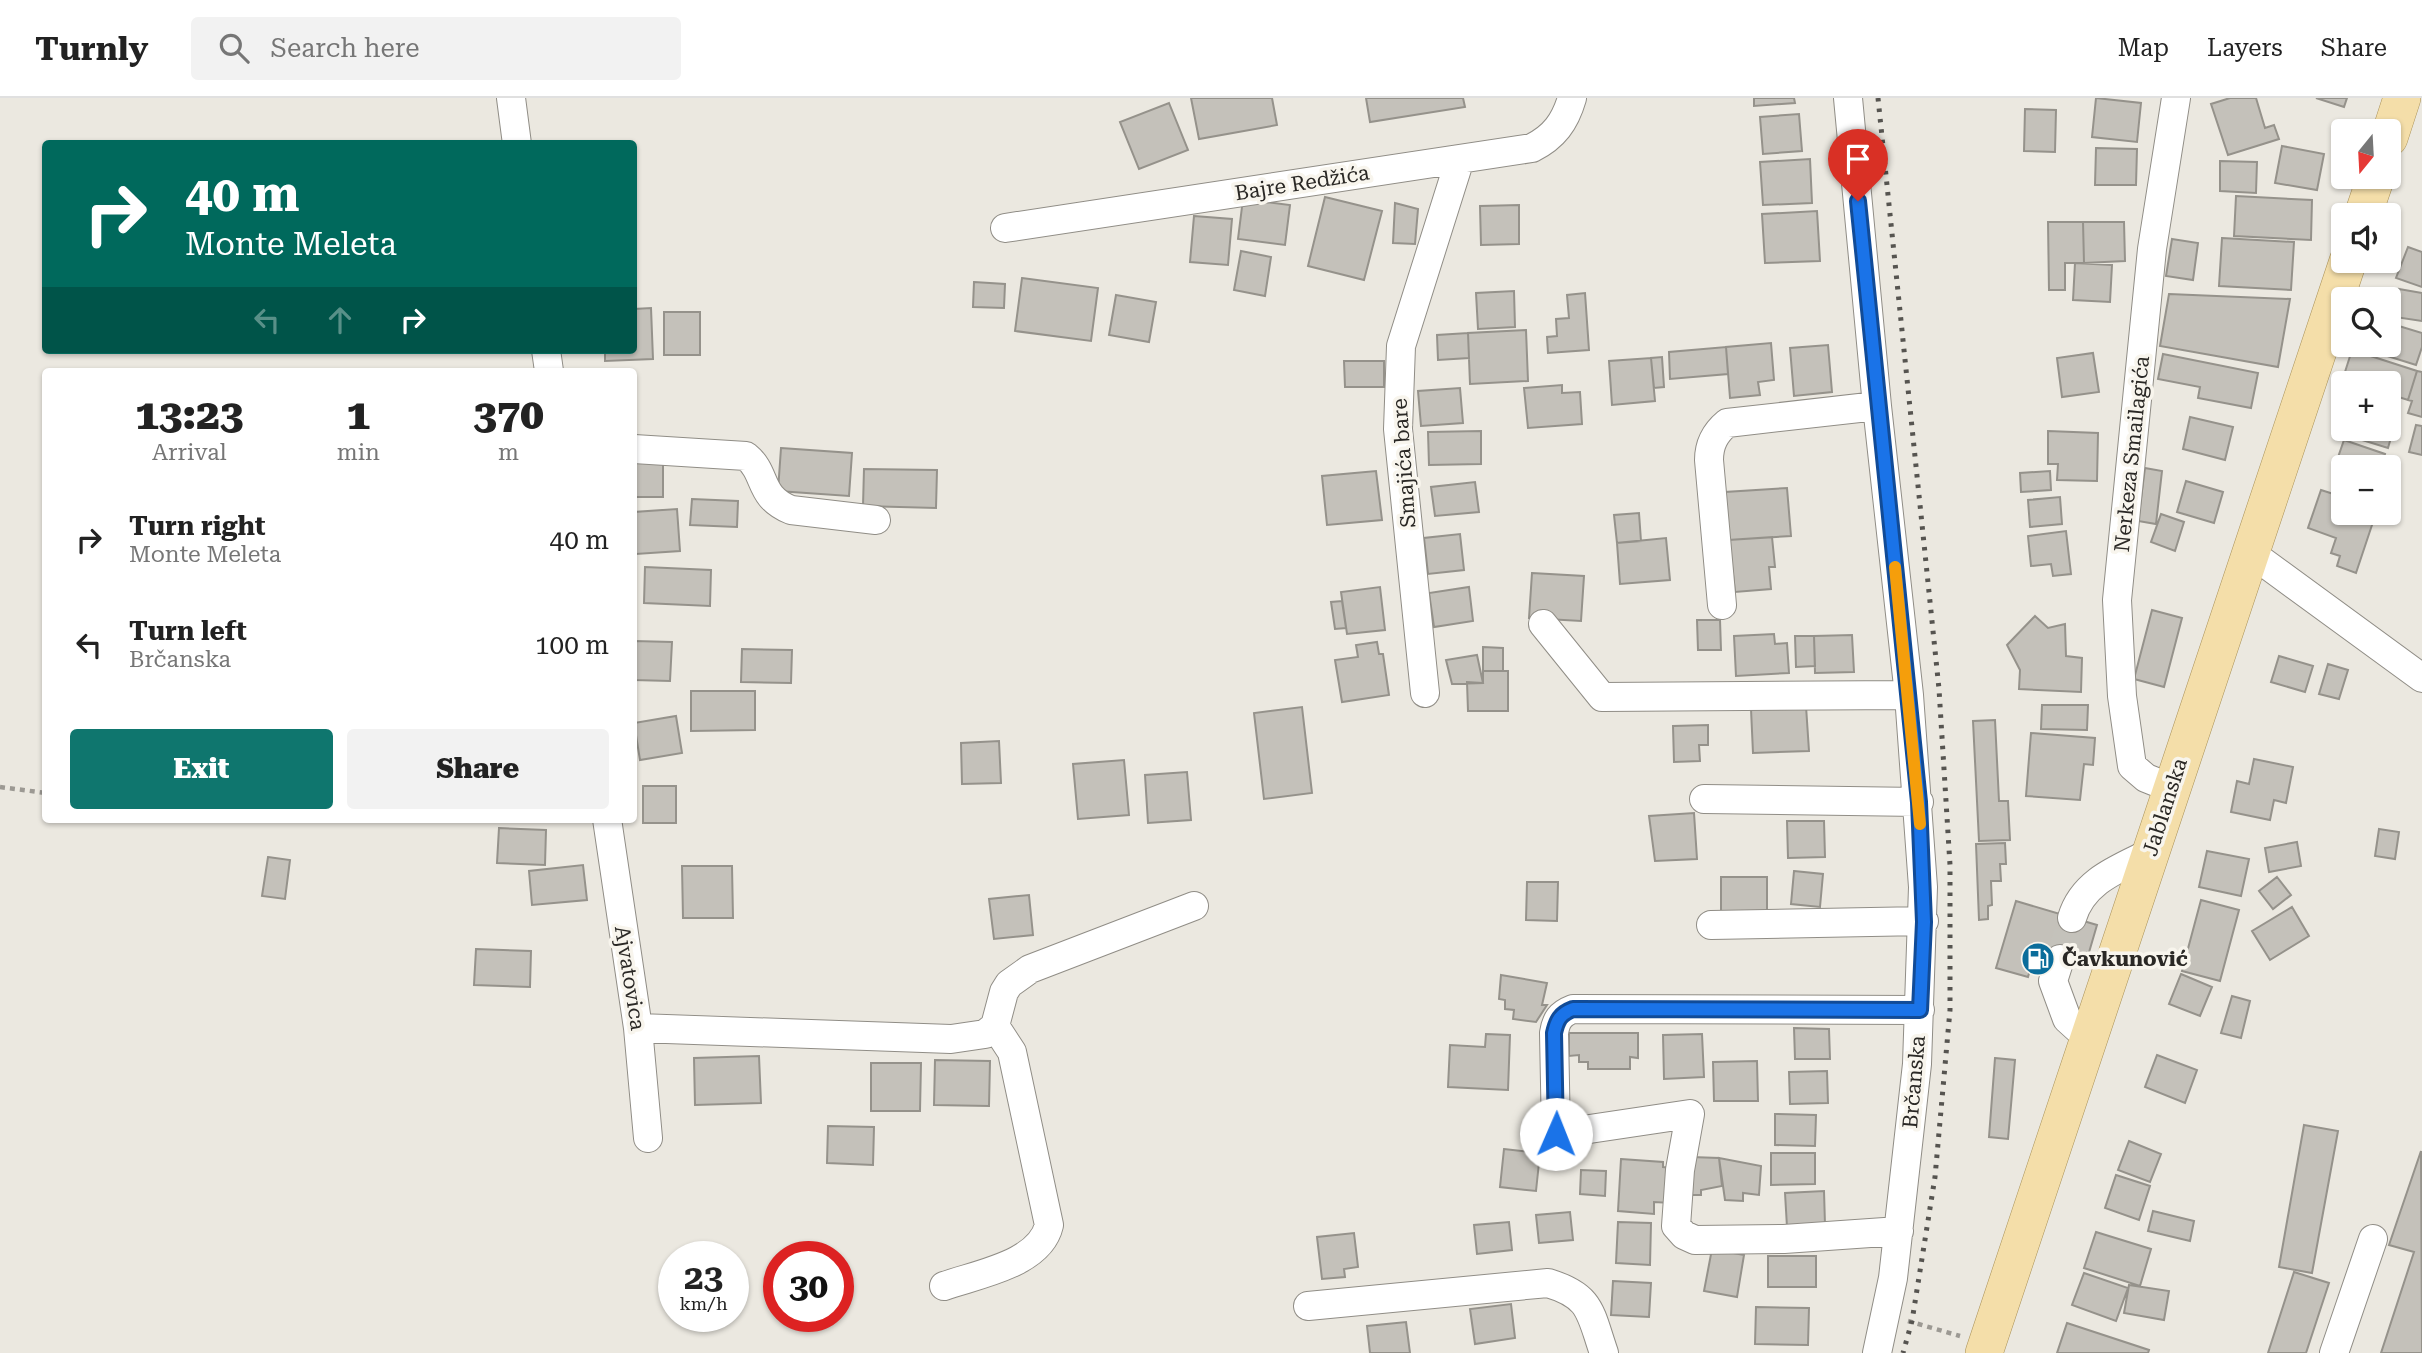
<!DOCTYPE html>
<meta charset="utf-8">
<style>
:root{--surface:#fff;--page:#f2f2f2;--text:#222;--muted:#767676;--line:#e0e0e0;--accent:#0f766e}
body{margin:0;font-family:"Roboto Serif",serif;background:var(--page);color:var(--text);height:100vh;display:flex;flex-direction:column;font-size:26px;white-space:nowrap}
*{box-sizing:border-box;margin:0}
p{font-size:23px;color:var(--muted)}
.icon{flex:none;width:38px;height:38px;fill:none;stroke:currentColor;stroke-width:2;stroke-linecap:round;stroke-linejoin:round}
.map{position:relative;flex:1;overflow:hidden}
.panel{position:absolute;left:42px;top:270px;width:595px;height:455px;display:flex;flex-direction:column;background:var(--surface);border-radius:7px;box-shadow:0 2px 5px #0004}
.panel>*{flex:none}
.banner{position:absolute;left:42px;top:42px;width:595px;height:214px;border-radius:7px;box-shadow:0 2px 5px #0004;background:#00695c;color:#fff;overflow:hidden}
.needle{width:46px;rotate:198deg}
.fabs{position:absolute;left:2331px;top:21px;display:grid;gap:14px}
.fabs a{display:grid;place-items:center;width:70px;height:70px;border-radius:7px;background:var(--surface);box-shadow:0 2px 5px #0004;font-size:35px}
.speed{position:absolute;left:658px;top:1143px;display:flex;gap:14px;font-size:35px;font-weight:700;text-align:center}
.speed>*{display:grid;place-content:center;width:91px;height:91px;border-radius:50%;background:var(--surface);box-shadow:0 2px 5px #0004;line-height:1}
.speed small{font-size:18px;font-weight:400}
.speed .limit{border:10px solid #d22;background:#fff;color:#111}
.pin{position:absolute;display:grid;place-items:center;width:60px;height:60px;color:#fff;margin:-72px -30px;border-radius:50% 50% 50% 0;rotate:-45deg;box-shadow:0 0 7px #0007}
.pin .icon{rotate:45deg}
.me{position:absolute;width:77px;margin:-38px;rotate:1deg;stroke-linejoin:round;filter:drop-shadow(0 0 5px #0008)}
.turn{display:flex;align-items:center;gap:24px;height:147px;padding:0 28px;font-size:32px}
.turn .icon{width:91px;height:91px;stroke-width:2.5}
.turn b{display:block;font-size:49px;line-height:60px}
.lanes{display:flex;align-items:center;height:66px;padding:0 28px;background:#0003;justify-content:center;gap:35px;direction:ltr}
.lanes .off{opacity:.35}
.eta{display:flex;justify-content:space-evenly;align-items:center;height:119px;text-align:center}
.eta b{font-size:42px;font-weight:800;line-height:49px}
.primary-button{display:flex;gap:14px;margin-top:auto;padding:14px 28px}
.primary-button a{flex:1;height:80px;border-radius:7px;background:var(--accent);color:#fff;font-size:28px;font-weight:800;line-height:80px;text-align:center}
.primary-button a+a{background:var(--page);color:var(--text)}
ul{padding:0;list-style:none}
li{display:flex;align-items:center;gap:21px;height:105px;padding:0 28px}
li div{flex:1}
li b{display:block;font-size:26px}
li em{font-style:normal}
header{display:flex;align-items:center;gap:42px;box-sizing:border-box;height:98px;padding:0 35px;background:var(--surface);border-bottom:2px solid var(--line)}
header strong{font-size:33px}
nav{display:flex;gap:38px;margin-inline-start:auto;font-size:24px}
.search{width:490px;height:63px;background:var(--page);display:flex;align-items:center;gap:18px;box-sizing:border-box;padding:0 24px;border-radius:7px;color:var(--muted);font-size:26px}
.map>svg:first-child{display:block}
</style>
<header>
<strong>Turnly</strong>
<div class="search"><svg class="icon" aria-label="search" viewBox="0 0 24 24"><circle cx="10" cy="10" r="6"/><path d="M15 15l6 6"/></svg>Search here</div>
<nav><a>Map</a><a>Layers</a><a>Share</a></nav>
</header>
<div class="map">
<svg width="2422" height="1255" viewBox="0 0 2422 1255">
<rect width="100%" height="100%" fill="#ebe8e0"/>
<path fill="#c4c1ba" stroke="#95928b" stroke-width="2" d="M1191 0H1272L1277 27 1199 41Z
M1366 0H1463L1465 9 1370 24Z
M1754 0H1794L1795 5 1754 8Z
M2096 0 2141 5 2137 44 2092 39Z
M2230 0H2256L2265 30 2274 27 2279 41 2228 57 2211 6Z
M2316 0H2347L2344 9Z
M1169 5 1188 52 1139 71 1120 24Z
M2025 11 2056 12 2055 54 2024 53Z
M1799 16 1802 53 1763 56 1760 19Z
M2282 48 2324 56 2317 92 2275 85Z
M2096 50 2137 51 2136 87H2095Z
M1810 61 1812 105 1763 107 1760 64Z
M2220 63 2257 64 2256 95 2220 93Z
M2236 98 2312 102 2311 142 2234 138Z
M1325 99 1382 113 1364 182 1308 168Z
M1243 101 1290 107 1285 147 1238 141Z
M1395 105 1418 111 1415 146 1393 145Z
M1519 107V146L1481 147 1480 108Z
M1817 113 1820 163 1765 165 1762 116Z
M1194 118 1232 121 1228 167 1190 164Z
M2048 124H2083L2084 165H2065V192H2049Z
M2083 124H2124L2125 163 2084 165Z
M2222 140 2294 144 2291 192 2219 188Z
M2172 141 2198 145 2193 182 2166 178Z
M2408 149 2422 154V189L2396 180Z
M1241 153 1271 159 1265 198 1234 192Z
M2075 165 2112 167 2110 204 2073 202Z
M1022 180 1098 190 1091 243 1015 233Z
M974 184 1005 186 1004 210 973 209Z
M2399 191 2422 195V223L2395 219Z
M1514 193 1515 229 1478 231 1476 195Z
M1585 195 1589 252 1548 255 1547 239 1557 238 1556 221 1569 220 1567 197Z
M2169 196 2290 201 2278 269 2160 248Z
M1116 197 1156 204 1149 244 1109 237Z
M651 210 653 261 605 263V252H634V211Z
M664 214H700V257H664Z
M2389 225 2422 235V249L2416 267 2378 255 2381 247H2389Z
M1526 232 1528 283 1470 286 1468 235Z
M1468 235 1469 260 1438 262 1437 237Z
M1771 245 1774 282 1758 284 1760 297 1730 300 1726 249Z
M1828 247 1832 294 1794 298 1790 250Z
M1726 249 1728 276 1670 281 1669 254Z
M2352 252 2417 273 2408 302 2389 296V285H2368L2344 277Z
M2093 255 2099 294 2062 299 2057 260Z
M2163 256 2258 275 2251 310 2198 300 2200 289 2158 281Z
M1662 259 1664 289 1654 290 1651 260Z
M1651 260 1655 303 1612 307 1609 263Z
M1344 263H1384V289H1345Z
M2417 273 2422 274V319L2408 315 2412 303 2408 302Z
M1562 287V295L1580 294 1582 326 1528 330 1524 290Z
M1460 290 1463 325 1421 328 1418 293Z
M2389 309 2399 312 2388 350 2346 337 2347 331H2389Z
M2190 319 2233 329 2225 362 2183 351Z
M2416 327 2422 328V357L2409 354Z
M1481 333V366L1429 367 1428 334Z
M2048 333 2098 335 2097 383 2057 382 2058 366H2048Z
M2344 342 2385 356 2381 369 2343 371 2335 368Z
M781 350 852 355 849 398 778 393Z
M634 360H663V399H634Z
M2145 370 2162 373 2156 426 2138 423Z
M864 371 937 372 936 410 863 408Z
M1376 373 1382 422 1327 427 1322 378Z
M2050 373 2051 392 2021 394 2020 375Z
M2186 383 2223 394 2214 425 2177 414Z
M1475 384 1479 414 1435 418 1431 389Z
M1787 390 1791 438 1729 442 1725 394Z
M2321 392 2343 399V415H2365L2375 418 2356 475 2337 468 2340 458 2331 455 2336 440 2308 430Z
M2060 399 2062 426 2030 429 2028 402Z
M692 401 738 403 737 429 690 427Z
M677 411 680 453 636 456 634 414Z
M1639 415 1641 443 1617 445 1614 417Z
M2161 416 2184 424 2175 453 2151 444Z
M2066 433 2071 476 2053 478 2051 466 2031 468 2028 438Z
M1460 436 1464 472 1428 476 1424 440Z
M1772 439 1775 469H1769L1771 491 1735 494 1729 442Z
M1666 440 1670 482 1620 486 1617 445Z
M645 469 711 472 710 508 644 505Z
M1532 475 1584 478 1581 523 1529 520Z
M1380 489 1385 532 1347 536 1341 494Z
M1469 489 1473 523 1434 529 1429 495Z
M1342 503 1346 530 1335 531 1331 504Z
M2152 512 2182 520 2164 589 2134 581Z
M2035 518 2048 530 2065 526 2066 558 2082 560 2081 594 2019 591 2020 572 2007 547Z
M1697 522H1720L1721 552H1698Z
M1774 536 1775 546 1787 545 1789 575 1736 578 1734 538Z
M1852 537 1854 574 1815 575 1814 538Z
M1795 538H1814L1815 568 1796 569Z
M634 543 672 544 670 583 634 582Z
M1377 544 1379 556H1383L1389 597 1342 604 1335 562 1358 559 1356 547Z
M1483 549 1503 550V573H1483Z
M742 551 792 552 791 585 741 584Z
M1477 557 1483 585 1452 586 1446 562Z
M2279 558 2313 568 2305 594 2271 584Z
M2328 566 2348 572 2339 601 2319 596Z
M1483 573H1508V613H1468L1467 584 1483 585Z
M691 593H755V632L691 633Z
M2042 607H2088L2087 632 2041 631Z
M1806 608 1809 653 1753 655 1751 611Z
M1302 609 1312 695 1264 701 1254 615Z
M676 618 682 655 640 662 634 625Z
M1995 622 1999 703H2008L2010 742 1979 743 1973 623Z
M1708 627V647H1699L1700 663 1674 664 1673 628Z
M2031 635 2095 640 2093 667 2084 666 2080 702 2026 698Z
M999 643 1001 685 962 686 961 645Z
M2254 661 2293 669 2286 705 2274 702 2270 722 2231 714 2237 683 2249 686Z
M1124 662 1129 717 1078 721 1073 666Z
M1187 674 1191 722 1148 725 1145 677Z
M643 688H676V725H643Z
M1694 715 1697 761 1655 763 1649 718Z
M1787 723H1824L1825 759 1788 760Z
M499 730 546 732 545 767 497 765Z
M2379 731 2399 734 2395 761 2375 758Z
M2297 744 2301 768 2269 774 2265 750Z
M2005 745 2006 766H2000L2001 783H1991L1992 807 1988 808V821L1979 822 1976 746Z
M2207 753 2249 761 2241 798 2199 789Z
M268 759 290 762 285 801 262 798Z
M583 767 587 802 532 807 529 773Z
M682 768H732L733 820H683Z
M1794 773 1823 776 1820 809 1791 806Z
M1721 779H1767V814H1721Z
M2277 779 2291 797 2273 811 2259 793Z
M1527 784H1558L1557 823 1526 822Z
M1029 797 1033 837 994 841 989 801Z
M2201 802 2239 812 2220 883 2182 873Z
M2016 803 2097 827 2085 868 2035 854 2028 879 1996 870Z
M2292 809 2309 838 2270 862 2252 833Z
M476 851 531 853 530 889 474 887Z
M2181 876 2212 889 2200 918 2169 906Z
M1501 877 1547 885 1542 907H1547L1536 924 1513 921 1514 912 1505 911V902L1499 901Z
M2232 898 2250 903 2241 940 2221 935Z
M1794 930 1829 931 1830 961H1795Z
M1569 935H1638V960L1630 959V971H1588V964H1579V957L1569 958Z
M1486 936 1510 937 1508 992 1448 989 1450 947 1485 949Z
M1702 936 1704 979 1664 981 1663 937Z
M2157 957 2197 972 2185 1005 2145 989Z
M759 958 761 1005 695 1007 694 960Z
M1995 960 2015 962 2008 1041 1989 1039Z
M935 962 990 963 989 1008 934 1007Z
M1757 963 1758 1003H1714L1713 964Z
M871 965H921L920 1013H871Z
M1827 973 1828 1005 1790 1006 1789 974Z
M1775 1016 1816 1017 1815 1048 1775 1047Z
M2304 1027 2338 1033 2312 1175 2279 1169Z
M828 1028 874 1029 873 1067 827 1065Z
M2129 1043 2161 1056 2150 1084 2118 1072Z
M1504 1051 1540 1055 1536 1093 1500 1089Z
M2421 1053 2422 1255H2381L2414 1154 2389 1147Z
M1771 1055H1815V1086L1771 1087Z
M1691 1059 1719 1060 1722 1088 1701 1092V1097H1689Z
M1719 1060 1761 1068 1759 1097 1743 1095V1103L1725 1102Z
M1621 1061 1663 1064V1069L1673 1070 1671 1105 1654 1104V1116L1618 1113Z
M1581 1072 1606 1073 1605 1098 1580 1096Z
M2116 1077 2150 1088 2139 1122 2105 1110Z
M1824 1093 1825 1127 1787 1129 1785 1095Z
M2153 1113 2194 1123 2190 1143 2148 1133Z
M1570 1114 1573 1142 1539 1145 1536 1117Z
M1509 1124 1512 1152 1477 1156 1474 1127Z
M1618 1124 1651 1125 1650 1167 1616 1165Z
M2096 1134 2151 1151 2140 1188 2084 1170Z
M1354 1135 1358 1169 1344 1171 1345 1179 1322 1181 1317 1139Z
M1712 1151 1744 1157 1737 1199 1704 1193Z
M1768 1158H1816V1189H1768Z
M2294 1174 2329 1185 2306 1255H2268Z
M2084 1175 2128 1190 2116 1223 2072 1207Z
M1613 1183 1651 1185 1649 1219 1611 1217Z
M2129 1187 2169 1193 2164 1222 2124 1215Z
M1511 1206 1515 1240 1475 1246 1470 1211Z
M1756 1209 1809 1210 1808 1247 1755 1246Z
M1406 1224 1410 1255H1370L1367 1228Z
M2067 1225 2149 1252 2148 1255H2057Z"/>
<g fill="none" stroke-linecap="round" stroke-linejoin="round">
<path stroke="#c4c2bb" stroke-width="28" stroke-dasharray="28 14" stroke-linecap="butt" d="M2060 861 2072 820"/>
<defs>
<path id="minor" d="M511 0 517 46
M1848 0 1877 308 1909 597 1923 789 1917 966 1893 1180 1877 1255
M1005 130 1532 50C1554 39 1565 24 1572 0
M546 252 549 273
M634 351 746 358C768 376 757 398 791 412L876 422
M2251 455 2422 580
M1722 507 1709 362C1709 346 1715 335 1727 325L1877 308
M1543 526 1602 599 1909 597
M1425 595 1398 331 1401 248 1460 61
M2171 690 2146 680 2132 668 2122 598 2117 502 2152 151 2176 0
M1704 701 1919 704
M607 721 638 930 648 1040
M2072 820C2083 783 2118 771 2150 755
M1711 827 1924 823
M2060 861 2053 883 2067 921 2088 940
M638 930 951 941 985 936 995 928 1004 894 1009 886 1030 871 1194 808
M1899 1133 1784 1141 1695 1142 1684 1137 1676 1128 1680 1072 1690 1016 1556 1036 1554 935C1556 922 1560 916 1573 911L1920 912
M944 1188C978 1176 1040 1166 1049 1127L1012 954 995 928
M1308 1208 1548 1185C1592 1198 1590 1215 1604 1255
M2334 1255 2373 1141"/>
<path id="major" d="M2389 40 2402 0
M2363 117 2376 79
M1984 1255 2348 163"/>
</defs>
<use href="#minor" stroke="#908d86" stroke-width="30"/>
<use href="#major" stroke="#a89056" stroke-width="38"/>
<path stroke="#9c9993" stroke-width="4.5" stroke-dasharray="5 5" stroke-linecap="butt" d="M0 689 46 695
M246 721 252 722
M1908 1223 1960 1238"/>
<use href="#minor" stroke="#fff" stroke-width="28"/>
<use href="#major" stroke="#f4dea9" stroke-width="37"/>
<path stroke="#565450" stroke-width="5" stroke-dasharray="3.5 7" stroke-linecap="butt" d="M1878 0 1939 591 1950 767V912L1935 1079 1912 1223 1903 1255"/>
</g>
<g fill="none" stroke-linecap="round" stroke-linejoin="round">
<defs>
<path id="route" d="M1556 1036 1554 935C1557 922 1560 916 1573 911L1920 912 1924 824 1919 704 1858 103"/>
</defs>
<use href="#route" stroke="#114b97" stroke-width="18"/>
<use href="#route" stroke="#1a73e8" stroke-width="12"/>
<path stroke="#f59e0b" stroke-width="12" d="M1895 469 1920 726"/>
</g>
<defs>
<symbol id="fuel-disc" viewBox="-11 -11 22 22"><circle r="9.5" fill="#0b6d9b" stroke="#f8f5ed"/><path d="M-5.5-6h7V0h2V4h1.3V-2.5L3-4.5l.8-.8L6-3V5H2.5V1h-1V6h-7ZM-4.2-4.7v3.2H.2V-4.7Z" fill="#fff"/></symbol>
</defs>
<g fill-rule="evenodd">
<use href="#fuel-disc" x="2019" y="842" width="38" height="38"/>
</g>
<g text-anchor="middle" dominant-baseline="central" stroke-width="7" stroke-linejoin="round" paint-order="stroke">
<g font-size="21" fill="#2a2825" stroke="#f8f5ed">
<text transform="translate(1302 85) rotate(-9)">Bajre Redžića</text>
<text transform="translate(2132 356) rotate(-84)">Nerkeza Smailagića</text>
<text transform="translate(1404 365) rotate(-94)">Smajića bare</text>
<text transform="translate(2165 709) rotate(-72)">Jablanska</text>
<text transform="translate(630 880) rotate(81)">Ajvatovica</text>
<text transform="translate(1914 984) rotate(-85)">Brčanska</text>
</g>
<g font-size="21" font-weight="bold" fill="#2a2825" stroke="#f8f5ed" text-anchor="start">
<text x="2062" y="861">Čavkunović</text>
</g>
</g>
</svg>
<div class="fabs">
<a><svg class="needle" viewBox="-14 -14 28 28"><path d="M0-13l5 13h-10z" fill="#e53935"/><path d="M0 13l5-13h-10z" fill="#767676"/></svg></a>
<a><svg class="icon" aria-label="sound" viewBox="0 0 24 24"><path d="M4 9h4l5-4v14l-5-4H4zM17 9q2 3 0 6"/></svg></a>
<a><svg class="icon" aria-label="search" viewBox="0 0 24 24"><circle cx="10" cy="10" r="6"/><path d="M15 15l6 6"/></svg></a>
<a>+</a>
<a>−</a>
</div>
<div class="speed"><div>23<small>km/h</small></div><div class="limit">30</div></div>
<div class="pin" style="left:1858px;top:103px;background:#d93025"><svg class="icon" aria-label="arrive" viewBox="0 0 24 24"><path d="M6 21V4h12l-3 4 3 4H6"/></svg></div>
<svg class="me" style="left:1556px;top:1036px" viewBox="-20 -20 40 40"><circle r="19" fill="#fff"/><path d="M0-13L10 11 0 6-10 11z" fill="#1a73e8"/></svg>
<div class="banner">
<div class="turn"><svg class="icon" aria-label="right" viewBox="0 0 24 24"><path d="M7 20v-9h11M14 6l5 5-5 5"/></svg><div><b>40 m</b>Monte Meleta</div></div>
<div class="lanes"><svg class="icon off" aria-label="left" viewBox="0 0 24 24"><path d="M17 20v-9H6M10 6l-5 5 5 5"/></svg><svg class="icon off" aria-label="ahead" viewBox="0 0 24 24"><path d="M12 20V5M6 11l6-6 6 6"/></svg><svg class="icon" aria-label="right" viewBox="0 0 24 24"><path d="M7 20v-9h11M14 6l5 5-5 5"/></svg></div>
</div>
<section class="panel">
<div class="eta">
<div><b>13:23</b><p>Arrival</p></div>
<div><b>1</b><p>min</p></div>
<div><b>370</b><p>m</p></div>
</div>
<ul>
<li><svg class="icon" aria-label="right" viewBox="0 0 24 24"><path d="M7 20v-9h11M14 6l5 5-5 5"/></svg><div><b>Turn right</b><p>Monte Meleta</p></div><em>40 m</em></li>
<li><svg class="icon" aria-label="left" viewBox="0 0 24 24"><path d="M17 20v-9H6M10 6l-5 5 5 5"/></svg><div><b>Turn left</b><p>Brčanska</p></div><em>100 m</em></li>
</ul>
<div class="primary-button"><a>Exit</a><a>Share</a></div>
</section>
</div>
